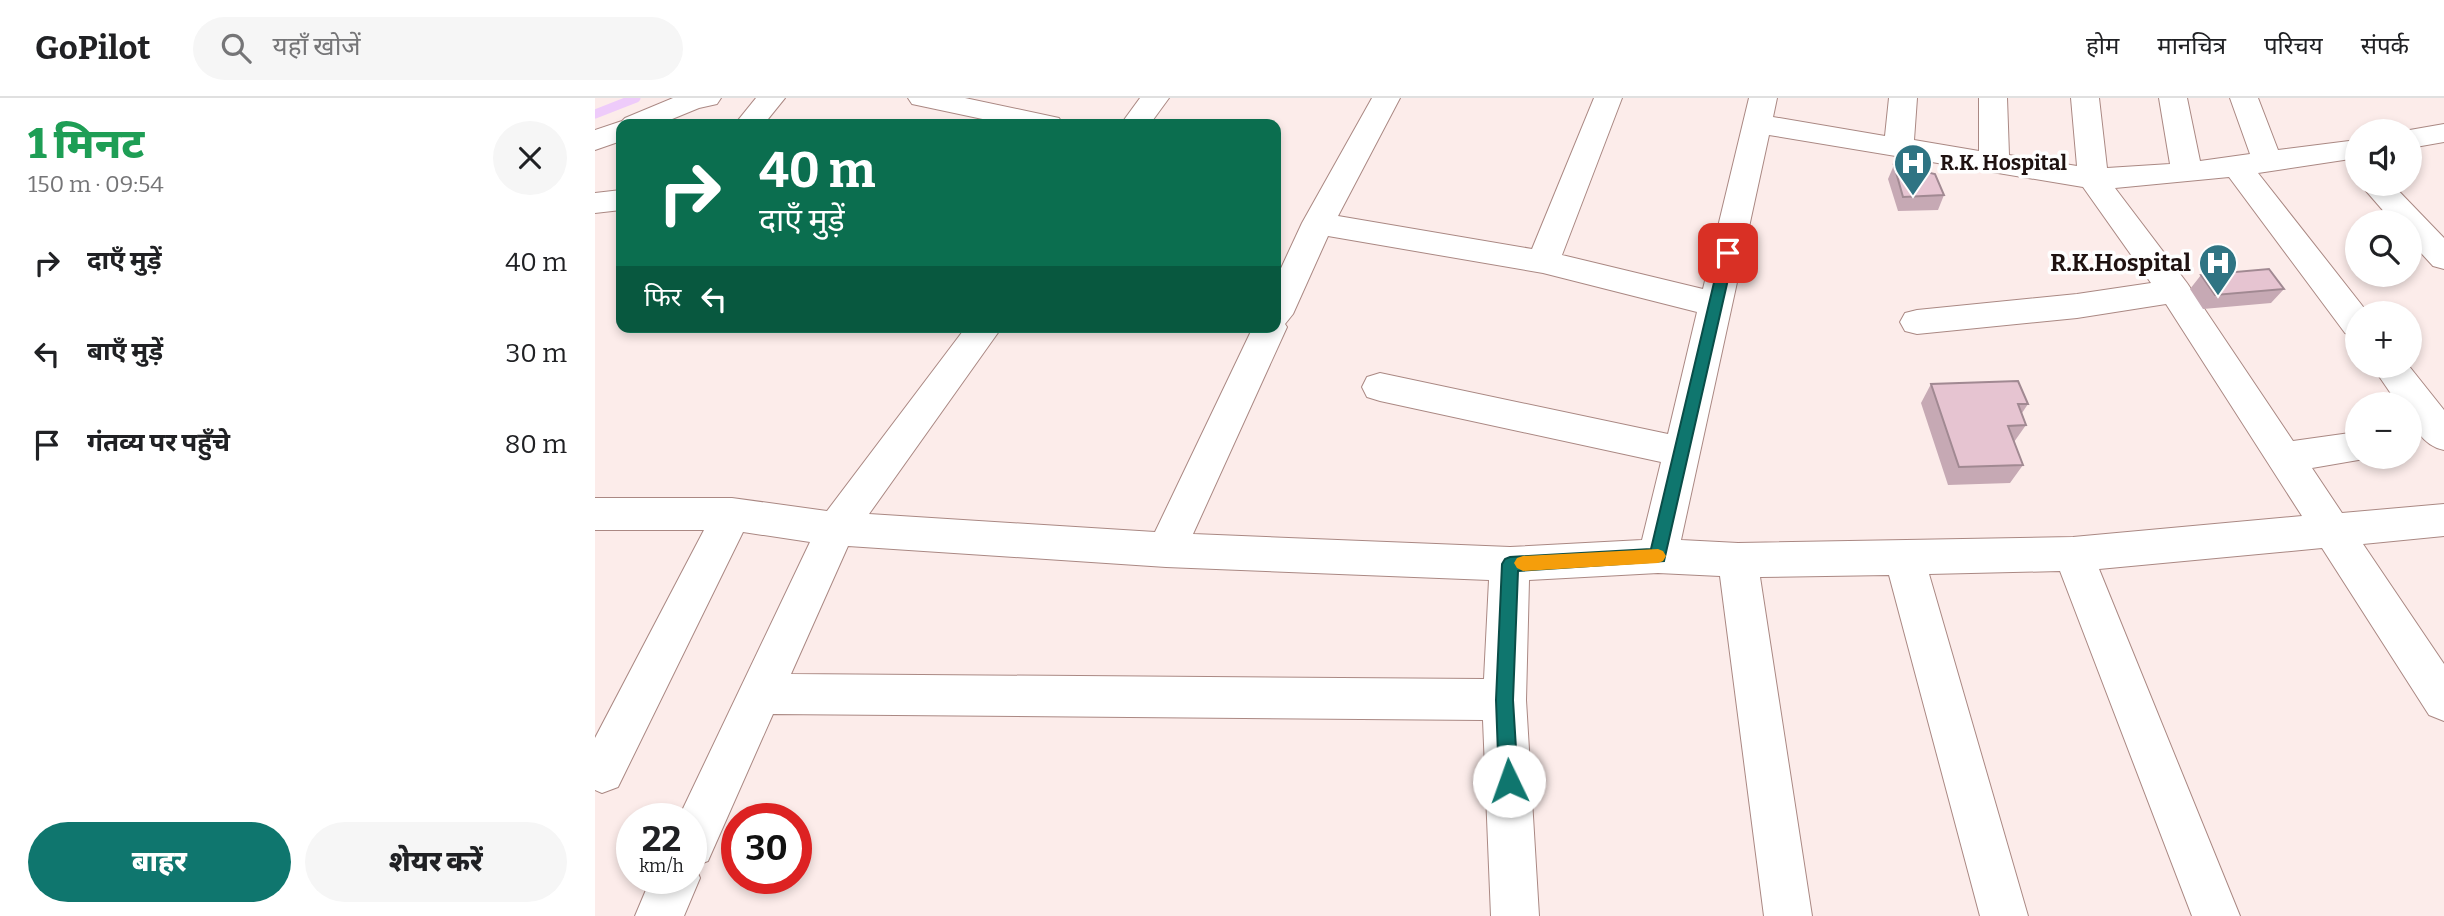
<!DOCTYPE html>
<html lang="hi">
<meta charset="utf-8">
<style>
:root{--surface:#fff;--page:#f6f6f6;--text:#202124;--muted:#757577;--line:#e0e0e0;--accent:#0f766e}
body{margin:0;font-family:Bitter,"Noto Sans Devanagari",serif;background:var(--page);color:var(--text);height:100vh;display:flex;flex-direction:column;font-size:26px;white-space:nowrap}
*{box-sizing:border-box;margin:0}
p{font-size:23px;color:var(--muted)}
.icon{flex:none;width:38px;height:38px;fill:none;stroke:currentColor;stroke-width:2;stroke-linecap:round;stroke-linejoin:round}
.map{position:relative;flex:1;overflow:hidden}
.side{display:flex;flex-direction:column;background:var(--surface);width:595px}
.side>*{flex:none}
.guide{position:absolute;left:21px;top:21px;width:665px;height:214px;border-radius:14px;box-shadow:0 4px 10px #0003;background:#0b6e4f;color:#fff;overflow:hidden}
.controls{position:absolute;left:1750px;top:21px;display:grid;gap:14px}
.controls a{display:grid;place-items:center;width:77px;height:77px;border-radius:50%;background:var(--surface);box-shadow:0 4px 10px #0003;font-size:35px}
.speed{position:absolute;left:21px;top:705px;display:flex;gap:14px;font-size:35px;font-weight:700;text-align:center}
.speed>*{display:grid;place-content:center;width:91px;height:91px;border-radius:50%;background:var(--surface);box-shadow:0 4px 10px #0003;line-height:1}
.speed small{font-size:18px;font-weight:400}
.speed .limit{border:10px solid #d22;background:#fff;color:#111}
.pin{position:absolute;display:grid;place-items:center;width:60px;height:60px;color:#fff;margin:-30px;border-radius:14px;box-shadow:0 4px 10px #0006}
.me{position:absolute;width:77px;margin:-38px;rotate:357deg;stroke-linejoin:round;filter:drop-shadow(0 0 5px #0008)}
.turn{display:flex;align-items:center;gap:24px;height:147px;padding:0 28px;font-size:32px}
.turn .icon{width:91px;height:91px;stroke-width:2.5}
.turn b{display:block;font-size:49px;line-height:60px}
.then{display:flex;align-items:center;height:66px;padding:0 28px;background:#0003;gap:14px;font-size:26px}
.round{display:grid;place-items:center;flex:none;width:74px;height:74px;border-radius:37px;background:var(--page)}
.head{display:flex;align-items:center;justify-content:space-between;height:119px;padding:0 28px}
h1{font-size:42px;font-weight:800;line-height:52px;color:#1e9e55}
.cta{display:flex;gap:14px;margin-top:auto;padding:14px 28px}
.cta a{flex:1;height:80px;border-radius:42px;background:var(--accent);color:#fff;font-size:28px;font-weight:800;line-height:80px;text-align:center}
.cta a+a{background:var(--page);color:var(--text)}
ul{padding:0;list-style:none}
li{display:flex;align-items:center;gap:21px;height:91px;padding:0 28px}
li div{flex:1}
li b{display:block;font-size:26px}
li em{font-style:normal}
header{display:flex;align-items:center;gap:42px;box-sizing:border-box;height:98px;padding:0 35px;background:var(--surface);border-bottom:2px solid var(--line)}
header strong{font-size:33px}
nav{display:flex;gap:38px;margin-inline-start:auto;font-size:24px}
.search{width:490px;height:63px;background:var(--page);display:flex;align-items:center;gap:18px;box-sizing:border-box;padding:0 24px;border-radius:38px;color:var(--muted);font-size:26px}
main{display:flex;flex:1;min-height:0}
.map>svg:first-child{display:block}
</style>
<header>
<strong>GoPilot</strong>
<div class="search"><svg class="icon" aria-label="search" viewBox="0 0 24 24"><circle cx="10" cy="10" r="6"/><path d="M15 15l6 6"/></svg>यहाँ खोजें</div>
<nav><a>होम</a><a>मानचित्र</a><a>परिचय</a><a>संपर्क</a></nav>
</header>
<main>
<section class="side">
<div class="head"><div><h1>1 मिनट</h1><p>150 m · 09:54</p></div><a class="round"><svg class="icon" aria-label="close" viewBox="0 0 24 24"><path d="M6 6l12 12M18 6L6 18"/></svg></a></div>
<ul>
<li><svg class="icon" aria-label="right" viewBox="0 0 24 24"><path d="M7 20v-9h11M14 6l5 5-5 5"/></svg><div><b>दाएँ मुड़ें</b></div><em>40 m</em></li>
<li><svg class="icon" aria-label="left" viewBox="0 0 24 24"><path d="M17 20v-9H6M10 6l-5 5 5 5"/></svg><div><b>बाएँ मुड़ें</b></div><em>30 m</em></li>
<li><svg class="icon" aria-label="arrive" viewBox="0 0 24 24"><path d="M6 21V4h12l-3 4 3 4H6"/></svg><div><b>गंतव्य पर पहुँचे</b></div><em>80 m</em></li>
</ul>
<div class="cta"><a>बाहर</a><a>शेयर करें</a></div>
</section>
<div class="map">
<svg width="1849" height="818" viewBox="0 0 1849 818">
<rect width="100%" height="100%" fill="#fcecea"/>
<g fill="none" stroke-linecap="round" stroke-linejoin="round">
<path stroke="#eecbfa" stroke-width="9" d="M0 16 41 0"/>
<defs>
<path id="minor" d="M78 0H126L122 6 104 10 65 26H26V43L0 52V32L27 23 30 20Z
M161 0H190L169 26H140Z
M313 0H370L464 20 468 26H411L317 6Z
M545 0H574L555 26H526Z
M777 0H805L743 118 937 151 999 0H1027L967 157 1108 191 1154 0H1182L1178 19 1290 38 1294 0H1322L1319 42 1384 53V0H1412L1414 57 1482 68 1476 0H1504L1512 70 1575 66 1564 0H1592L1605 63 1655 56 1635 0H1663L1683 52 1762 42V60L1663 75 1773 215H1762V239L1750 235 1634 79 1520 90 1592 185 1698 343 1762 334V359L1775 360 1717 370 1747 415 1849 406V438L1768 446 1849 566V623L1834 617 1727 450 1504 471 1645 818H1597L1465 473 1334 476 1433 818H1385L1294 477 1165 479 1217 818H1169L1125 478 1063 475 934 482 931 602 944 818H896L888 622 178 616 113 763 100 768 105 780 89 818H40L56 780H96V721H83L215 444 148 434 23 689 7 695 0 692V640L109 432H0V400H137L232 413 371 229H407L274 416 560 434 658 229H681V181L707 125ZM1174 37 1488 89 1556 185 1482 196 1322 212 1310 215 1305 224 1310 233 1322 236 1482 220 1571 206 1707 418 1478 439 1143 445 1086 442ZM733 138 948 175 1102 214 1073 336 785 275 772 279 767 289 772 299 785 303 1066 364 1047 442 915 449 598 436 692 229 690 226 698 216ZM253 448 571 469 894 482 889 581 196 576Z
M1849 26V44L1815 50V33H1809Z
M1765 86H1797L1849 140V171L1838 168 1815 143V124H1798Z
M26 92V112L0 115V95Z
M1777 268H1814L1849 312V352C1828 348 1815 327 1815 306H1803Z"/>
</defs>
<use href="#minor" stroke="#aa8883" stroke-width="2"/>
<use href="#minor" fill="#fff" fill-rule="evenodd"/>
</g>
<path fill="#c6a9b4" d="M1299 67 1349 97 1343 112 1303 113 1293 81Z
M1606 177 1689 191 1676 205 1608 211 1595 191Z
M1336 286 1433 306 1427 315 1431 327 1419 344 1428 367 1415 385 1353 387 1326 305Z"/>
<path fill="#e6c4d1" stroke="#a18992" stroke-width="2" d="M1299 67 1340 76 1349 97 1308 99Z
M1674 171 1689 191 1620 197 1606 177Z
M1423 283 1433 306H1423L1431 327 1413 328 1428 367 1364 369 1336 286Z"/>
<path fill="#0f766e" stroke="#0a4d48" stroke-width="2" d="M1133 150 1139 155 1069 463 923 473 918 602 923 683 920 690 914 692 907 690 904 683 901 602 907 466 910 461 915 459 1056 451 1126 155Z"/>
<path fill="#f59e0b" d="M1063 451 1068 453 1071 458 1068 463 1063 465 928 473 922 470 919 465 922 460 928 458Z"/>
<defs>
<symbol id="hospital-pin" viewBox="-11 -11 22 30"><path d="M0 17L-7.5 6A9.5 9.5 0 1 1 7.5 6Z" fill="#2f7483" stroke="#fefefe"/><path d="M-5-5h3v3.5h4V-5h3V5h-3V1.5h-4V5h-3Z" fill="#fff"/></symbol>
</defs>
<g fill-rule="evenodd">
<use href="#hospital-pin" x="1296" y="43" width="44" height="60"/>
<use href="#hospital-pin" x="1601" y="143" width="44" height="60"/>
</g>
<g text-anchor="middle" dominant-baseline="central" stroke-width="7" stroke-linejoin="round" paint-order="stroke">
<g font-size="21" font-weight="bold" fill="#1f1211" stroke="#fefefe" text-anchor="start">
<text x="1345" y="65">R.K. Hospital</text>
</g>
<g font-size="24" font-weight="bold" fill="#1f1211" stroke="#fefefe" text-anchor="end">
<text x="1596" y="165">R.K.Hospital</text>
</g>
</g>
</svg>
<div class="controls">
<a><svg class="icon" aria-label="sound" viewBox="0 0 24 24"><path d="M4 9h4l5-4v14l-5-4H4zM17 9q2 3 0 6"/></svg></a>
<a><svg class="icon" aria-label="search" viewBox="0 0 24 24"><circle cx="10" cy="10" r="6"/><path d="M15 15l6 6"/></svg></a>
<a>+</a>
<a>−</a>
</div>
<div class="speed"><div>22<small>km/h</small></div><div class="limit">30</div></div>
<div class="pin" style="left:1133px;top:155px;background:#d93025"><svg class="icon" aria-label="arrive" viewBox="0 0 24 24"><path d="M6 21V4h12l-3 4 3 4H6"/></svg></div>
<svg class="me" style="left:914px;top:683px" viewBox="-20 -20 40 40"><circle r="19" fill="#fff"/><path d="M0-13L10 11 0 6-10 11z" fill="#0f766e"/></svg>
<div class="guide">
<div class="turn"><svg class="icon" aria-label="right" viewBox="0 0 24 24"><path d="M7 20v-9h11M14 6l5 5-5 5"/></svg><div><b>40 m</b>दाएँ मुड़ें</div></div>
<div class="then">फिर<svg class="icon" aria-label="left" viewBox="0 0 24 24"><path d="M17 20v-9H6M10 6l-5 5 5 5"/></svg></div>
</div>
</div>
</main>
